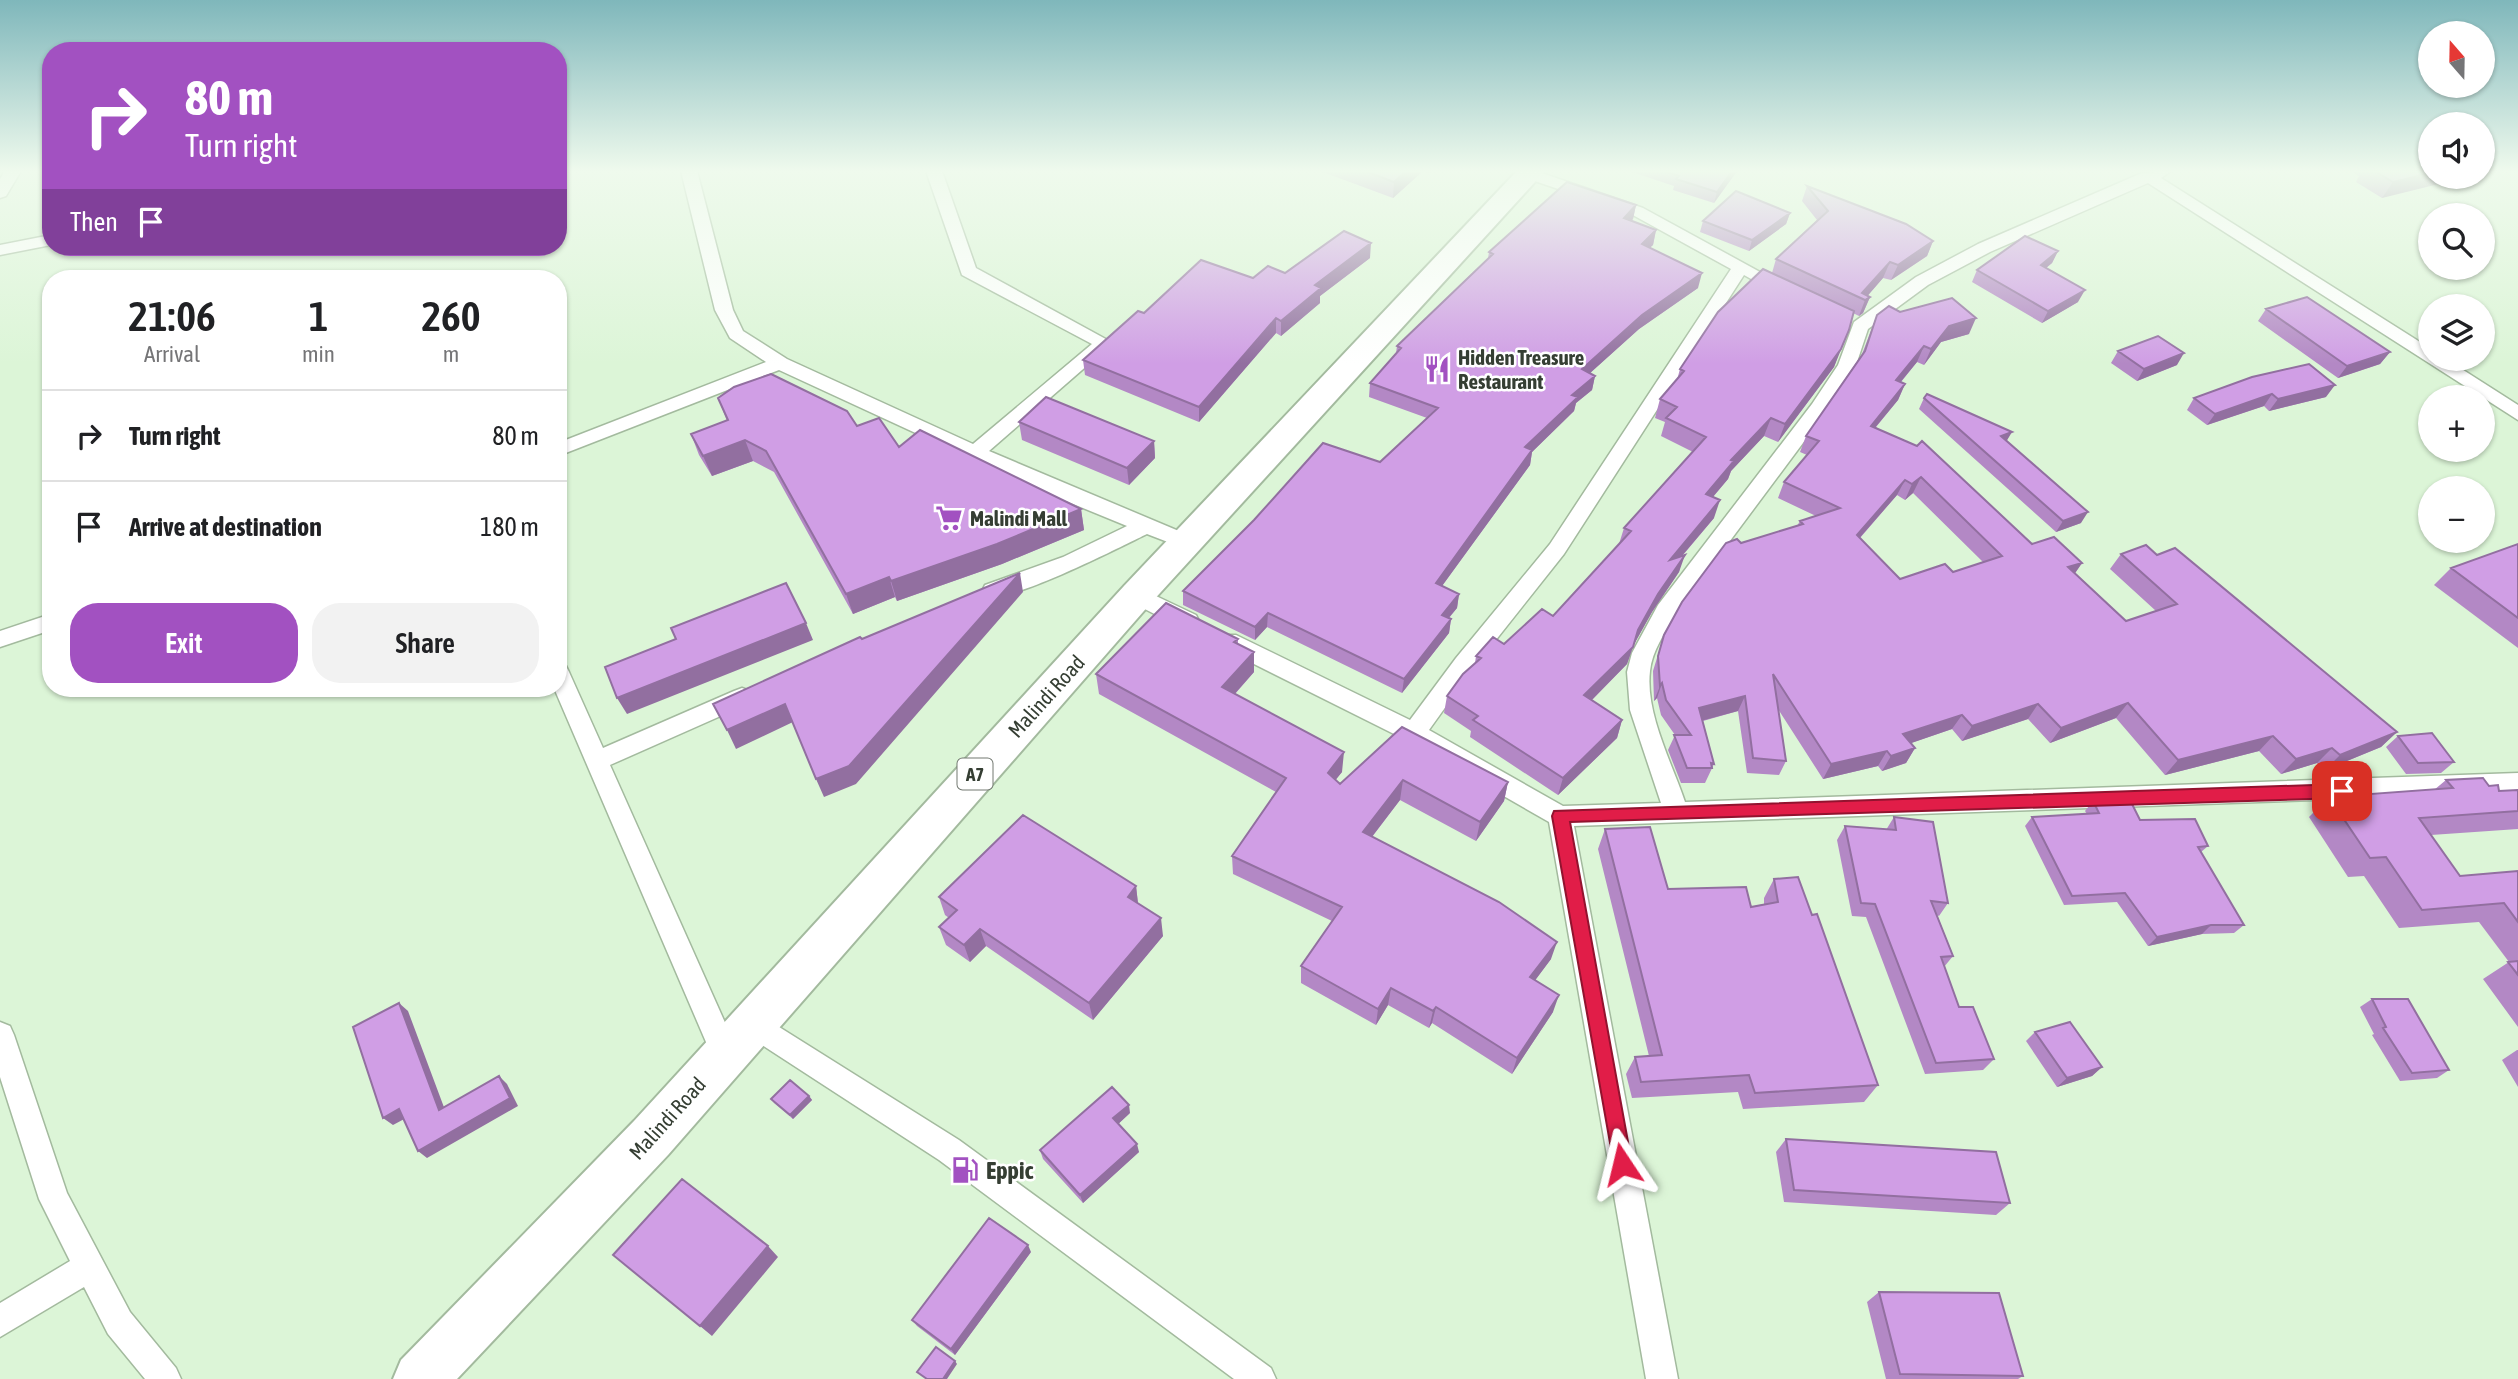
<!DOCTYPE html>
<meta charset="utf-8">
<style>
:root{--surface:#fff;--page:#f2f2f2;--text:#202124;--muted:#757577;--line:#e0e0e0;--accent:#a251c1}
body{margin:0;font-family:"Asap Condensed",sans-serif;background:var(--page);color:var(--text);height:100vh;display:flex;flex-direction:column;font-size:26px;white-space:nowrap}
*{box-sizing:border-box;margin:0}
p{font-size:23px;color:var(--muted)}
.icon{flex:none;width:38px;height:38px;fill:none;stroke:currentColor;stroke-width:2;stroke-linecap:round;stroke-linejoin:round}
.map{position:relative;flex:1;overflow:hidden}
.panel{position:absolute;left:42px;top:270px;width:525px;height:427px;display:flex;flex-direction:column;background:var(--surface);border-radius:28px;box-shadow:0 2px 5px #0004}
.panel>*{flex:none}
.banner{position:absolute;left:42px;top:42px;width:525px;height:214px;border-radius:28px;box-shadow:0 2px 5px #0004;background:#a251c1;color:#fff;overflow:hidden}
.needle{width:46px;rotate:340deg}
.fabs{position:absolute;left:2418px;top:21px;display:grid;gap:14px}
.fabs a{display:grid;place-items:center;width:77px;height:77px;border-radius:50%;background:var(--surface);box-shadow:0 2px 5px #0004;font-size:35px}
.pin{position:absolute;display:grid;place-items:center;width:60px;height:60px;color:#fff;margin:-30px;border-radius:14px;box-shadow:0 4px 10px #0006}
.me{position:absolute;width:77px;margin:-38px;rotate:350deg;stroke-linejoin:round;filter:drop-shadow(0 0 5px #0008)}
.turn{display:flex;align-items:center;gap:24px;height:147px;padding:0 28px;font-size:32px}
.turn .icon{width:91px;height:91px;stroke-width:2.5}
.turn b{display:block;font-size:49px;line-height:60px}
.then{display:flex;align-items:center;height:66px;padding:0 28px;background:#0003;gap:14px;font-size:26px}
.eta{display:flex;justify-content:space-evenly;align-items:center;height:119px;text-align:center}
.eta b{font-size:42px;font-weight:600;line-height:49px}
.primary-button{display:flex;gap:14px;margin-top:auto;padding:14px 28px}
.primary-button a{flex:1;height:80px;border-radius:28px;background:var(--accent);color:#fff;font-size:28px;font-weight:600;line-height:80px;text-align:center}
.primary-button a+a{background:var(--page);color:var(--text)}
ul{padding:0;list-style:none}
li{display:flex;align-items:center;gap:21px;height:91px;padding:0 28px;border-top:2px solid var(--line)}
li div{flex:1}
li b{display:block;font-size:26px}
li em{font-style:normal}
.map>svg:first-child{display:block}
</style>
<div class="map">
<svg width="2518" height="1379" viewBox="0 0 2518 1379">
<rect width="100%" height="100%" fill="#dcf5d7"/>
<g fill="none" stroke-linecap="round" stroke-linejoin="round">
<defs>
<path id="street" d="M5 171H21L6 196 0 198V179Z
M681 171H697L733 310 743 331 787 359 973 444 1092 344 962 275 926 171H942L976 268 1113 343 989 451 1193 537 1196 542 1193 547 1186 549 1147 534C1120 547 1009 604 985 597L982 591 985 585 1063 557 1127 526 1039 490 779 370 558 456V443L766 362 730 338 715 310Z
M1523 171H1536L1643 208 1793 290 1784 295 1778 294 1744 275 1564 554 1472 670 1429 730 1563 806 1661 803 1630 710 1627 672 1632 653 1658 605 1812 404 1838 365 1854 322 1916 277 1978 244 2142 173 2171 171 2161 178 2431 349V359H2446L2518 405V420L2148 183 1990 252 1928 285 1868 329 1856 365 1826 412 1674 616C1665 633 1652 651 1650 671 1645 713 1672 763 1685 802L2518 773V793L1574 826 1678 1379H1646L1549 822 1406 740 1220 647 1217 641 1220 635H1236L1410 720 1456 658 1550 544 1731 269 1631 214 1523 177Z
M51 235V245L0 255V245Z
M1137 587 1196 615 1199 621 1196 627H1180L1129 601 1126 595 1129 589Z
M51 614V630L0 647V631Z
M558 663 566 666 569 672 603 748 734 691 742 688 750 691 753 697 750 703 610 765 739 1054 735 1063 725 1067 715 1063 554 688H558Z
M752 1010 959 1140 1271 1368 1276 1379H1234L939 1160 742 1032 738 1023 742 1014Z
M0 1022 10 1026 14 1035 67 1193 130 1312 176 1368 181 1379H145L108 1334 84 1287 0 1337V1303L70 1261 39 1199 0 1077Z"/>
<path id="highway" d="M1517 171H1545L1150 604 668 1155 457 1379H393L401 1360 634 1121 1124 586Z"/>
</defs>
<use href="#street" stroke="#a3ba9e" stroke-width="3"/>
<use href="#highway" stroke="#a3ba9e" stroke-width="4"/>
<use href="#street" fill="#fff" fill-rule="evenodd"/>
<use href="#highway" fill="#fff" fill-rule="evenodd"/>
</g>
<path fill="#b388c5" fill-rule="evenodd" d="M1320 171H1433L1430 173 1423 171 1393 198Z
M1629 171H1737L1714 203 1673 190 1674 186Z
M2355 171H2431L2382 198 2356 182 2359 176 2354 173Z
M1807 186 1933 241 1927 256 1891 280 1883 278 1867 296 1870 297 1863 313 1859 316 1853 313 1834 367 1778 442 1764 436 1731 471 1728 479 1713 497 1714 518 1683 555 1679 572 1652 612 1633 646 1627 664 1592 700 1622 720 1617 738 1558 795 1470 737 1471 731 1444 713 1447 696 1475 663 1476 656 1504 644 1553 616 1619 544 1624 528 1693 452 1661 436 1665 422 1655 418 1660 399 1677 380 1680 369 1772 273 1776 259 1817 220 1802 201Z
M1636 205 1633 219 1631 221 1656 230 1653 245 1650 247 1698 288 1639 329 1590 373 1595 376 1592 390 1576 403 1574 411 1532 452 1530 465 1442 586 1459 594 1457 608 1449 618 1451 619 1449 633 1402 693 1267 627 1255 640 1183 605V591L1380 462 1427 418 1369 397 1370 383 1396 353 1397 346 1488 258 1489 252Z
M1790 213 1786 224 1749 251 1700 232 1703 221Z
M2058 251 2052 263 2046 268 2078 302 2042 323 1972 282 1977 270Z
M1370 258 1320 296V303L1281 336 1276 333 1199 422 1085 375 1083 360 1144 313 1253 278Z
M2266 309 2390 352 2380 364 2338 378 2258 321Z
M1900 312 1969 334 1941 342 1924 365 1917 362 1901 382 1905 384 1898 400 1876 427 2032 544 2082 563 2075 573 2126 621 2156 611 2110 569 2121 554 2157 555 2397 732 2381 747 2325 770 2317 763 2281 774 2259 751 2165 775 2116 718 2050 743 2028 719 1962 741 1952 729 1911 743 1915 748 1906 763 1882 771 1878 766 1823 779 1778 709 1786 761 1779 775 1747 773 1738 711 1703 721 1714 764 1705 783H1681L1668 750 1675 735 1661 715 1657 698 1654 701 1653 671 1664 635 1741 543 1797 526 1800 521 1816 516 1778 498 1784 482 1807 455 1800 452 1806 436 1862 354 1877 315ZM1913 493 1983 562 1953 572 1900 579 1860 538 1897 495 1905 500Z
M2118 351 2177 365 2137 381 2111 363Z
M2252 377 2326 397 2269 411 2264 406 2207 425 2187 410 2194 398Z
M718 398 857 426 899 447 1081 509 1084 530 1002 564 897 601 895 597 853 614 774 472 753 461 712 476 699 455 691 434 727 421Z
M1924 398 2007 441 2081 523 2056 532 1919 409Z
M1019 422 1154 441 1155 458 1129 485 1022 440Z
M2518 544V648L2434 585 2451 568Z
M1238 639V644L1254 672 1235 694 1342 772 1335 780 1340 784 1402 727 1508 782 1504 801 1476 841 1400 800 1372 837 1551 959 1535 980 1553 1012 1512 1074 1432 1023 1429 1028 1388 1005 1376 1025 1301 983V966L1332 921 1233 874 1232 856 1276 792 1099 694 1096 674Z
M2398 736 2454 762 2441 773 2406 774 2386 747Z
M2446 780 2489 786 2499 791 2518 790V829L2431 835 2460 876 2518 871V1027L2483 979 2509 962 2479 922 2399 928 2364 876 2348 877 2309 817 2329 797 2434 790Z
M2093 801 2208 846 2201 852 2244 925 2234 933 2202 934 2148 946 2117 902 2064 905 2025 826 2032 817 2087 814 2085 811Z
M1894 817 1948 903 1939 916 1937 915 1953 956 1944 967 1959 1007 1994 1059 1983 1070 1925 1074 1866 917 1852 916 1837 840 1845 826 1886 830Z
M1605 829 1668 889 1751 907 1764 904V898L1774 879 1812 915 1878 1085 1864 1102 1743 1109 1738 1092 1632 1098 1626 1074 1635 1057 1649 1056 1598 849Z
M1136 886 1138 903 1163 936 1093 1020 986 946 970 962 946 945 939 927 949 918 945 915 939 897Z
M2372 999 2449 1070 2437 1078 2400 1081 2372 1035 2374 1034 2360 1007Z
M2035 1032 2102 1067 2092 1076 2057 1087 2026 1041Z
M2517 1050H2518V1087L2502 1060Z
M809 1096 812 1100 793 1119 774 1103 771 1099Z
M1130 1113 1118 1124 1139 1152 1083 1203 1043 1159 1040 1150Z
M1786 1139 2010 1203 1996 1215 1784 1202 1776 1152Z
M1031 1252 955 1355 917 1326 912 1320Z
M1879 1292 2023 1376 2018 1379H1886L1867 1302Z"/>
<path fill="#926fa0" d="M1406 171H1423L1393 198 1394 182Z
M1732 171H1737L1714 203 1717 192Z
M2431 173V177H2467L2382 198 2393 182Z
M1636 205 1633 219 1621 232 1624 218Z
M1790 213 1786 224 1749 251 1752 240Z
M1656 230 1653 245 1639 258 1642 244Z
M1933 241 1927 256 1891 280 1898 265Z
M1371 243 1370 258 1320 296V303L1281 336V321L1315 285Z
M2058 251 2052 263 2035 277 2041 265Z
M1890 262 1883 278 1864 300 1862 293Z
M1702 273 1698 288 1639 329 1579 383 1582 369 1642 315Z
M2085 290 2078 302 2042 323 2048 311Z
M1870 297 1863 313 1859 316 1865 300Z
M1276 318V333L1199 422V407Z
M1976 318 1969 334 1941 342 1924 365 1931 349 1949 326Z
M1849 330 1834 367 1778 442 1785 424Z
M1924 346 1917 362 1889 396 1896 380Z
M2390 352 2380 364 2338 378 2347 366Z
M2184 353 2177 365 2137 381 2144 369Z
M1595 376 1592 390 1576 403 1574 411 1532 452 1530 465 1434 597 1436 583 1525 447 1572 395Z
M1905 384 1898 400 1864 441 1871 426Z
M2335 385 2326 397 2269 411 2278 399Z
M2272 394 2264 406 2207 425 2215 414Z
M1771 418 1764 436 1731 471 1728 479 1700 512 1706 494 1731 460Z
M2012 432 2006 442 2001 436Z
M745 440 753 461 712 476 703 456Z
M1154 441 1155 458 1129 485 1127 468Z
M1921 477 1913 493 1905 500 1912 484Z
M1905 480 1897 495 1849 550 1857 535Z
M1720 500 1714 518 1664 577 1670 560Z
M1081 509 1084 530 1002 564 897 601 891 581Z
M2088 512 2081 523 2056 532 2063 521Z
M1685 555 1679 572 1652 612 1632 648 1633 647 1627 664 1579 713 1584 695 1638 630 1658 594Z
M2082 563 2071 579 2068 567Z
M1020 573 1023 592 856 784 824 797 816 779Z
M889 577 895 597 853 614 846 594Z
M1459 594 1457 608 1440 628 1442 615Z
M1268 613 1267 627 1255 640V627Z
M1451 619 1449 633 1402 693 1404 679Z
M806 623 813 640 627 714 617 698Z
M1254 652V672L1223 707 1222 687Z
M1662 683 1657 698 1654 701 1660 686Z
M1745 696 1738 711 1693 723 1699 708Z
M2128 703 2116 718 2050 743 2061 728Z
M785 704 793 722 736 749 727 730Z
M2038 704 2028 719 1962 741 1972 726Z
M1962 715 1952 729 1894 749 1903 734Z
M1622 720 1617 738 1558 795 1563 778Z
M2397 732 2381 747 2325 770 2340 755Z
M2273 736 2259 751 2165 775 2178 760Z
M1915 748 1906 763 1882 771 1891 756Z
M2332 748 2317 763 2281 774 2296 759Z
M1887 751 1878 766 1823 779 1831 764Z
M1344 752 1342 772 1326 792 1328 773Z
M1403 780 1400 800 1361 851 1363 832Z
M1508 782 1504 801 1476 841 1480 822Z
M1136 886 1138 904 1128 897Z
M1161 918 1163 936 1093 1020 1089 1003Z
M2211 925 2202 934 2148 946 2157 937Z
M980 929 986 946 970 962 964 945Z
M1557 942 1551 959 1525 994 1530 977Z
M1391 988 1388 1005 1376 1025 1378 1009Z
M1559 995 1553 1012 1512 1074 1517 1058Z
M399 1003 408 1011 448 1118 439 1110Z
M1436 1007 1432 1023 1429 1028 1433 1011Z
M2102 1067 2092 1076 2057 1087 2067 1078Z
M499 1076 507 1084 518 1106 427 1158 418 1151Z
M809 1096 812 1100 793 1119 790 1115Z
M1129 1105 1130 1113 1115 1127 1113 1118Z
M399 1109 408 1117 393 1125 383 1118Z
M1137 1144 1139 1152 1083 1203 1080 1195Z
M1028 1245 1031 1252 955 1355 951 1349Z
M768 1246 778 1257 712 1336 700 1326Z
M955 1361 957 1364 947 1379H943Z"/>
<path fill="#d09ee5" stroke="#926fa0" stroke-width="2" fill-rule="evenodd" d="M1365 171H1406L1394 182Z
M1665 171H1732L1717 192 1676 179 1679 176Z
M2375 171H2431V173L2393 182Z
M1567 182 1636 205 1624 218 1656 230 1642 244 1702 273 1642 315 1582 369 1595 376 1572 395 1578 397 1525 447 1532 450 1436 583 1459 594 1442 615 1451 619 1404 679 1268 613 1255 627 1183 591 1254 520 1323 443 1380 462 1438 408 1370 383 1401 348 1397 346 1493 254 1489 252Z
M1807 186 1906 224 1933 241 1898 265 1890 262 1862 293 1870 297 1865 300 1776 259 1828 211Z
M1736 191 1790 213 1752 240 1703 221Z
M1344 231 1371 243 1315 285 1321 288 1281 321 1276 318 1199 407 1083 360 1138 311 1144 313 1201 260 1253 278 1268 266 1285 273Z
M2025 236 2058 251 2041 265 2085 290 2048 311 1977 270Z
M1763 269 1854 311 1849 330 1841 349 1785 424 1771 418 1731 460 1734 461 1706 494 1720 500 1670 560 1685 555 1658 594 1638 630 1633 647 1584 695 1622 720 1563 778 1473 720 1478 716 1447 696 1463 674 1481 658 1476 656 1493 637 1504 644 1542 609 1553 616 1631 531 1624 528 1706 437 1666 418 1677 407 1660 399 1684 371 1680 369 1718 312Z
M2307 297 2390 352 2347 366 2266 309Z
M1952 298 1976 318 1949 326 1931 349 1924 346 1896 380 1905 384 1871 426 1917 446 1922 441 2032 544 2054 537 2082 563 2068 567 2126 621 2177 604 2121 554 2146 545 2157 555 2175 548 2397 732 2340 755 2332 748 2296 759 2273 736 2178 760 2128 703 2061 728 2038 704 1972 726 1962 715 1903 734 1915 748 1891 756 1887 751 1831 764 1773 674 1786 761 1753 758 1745 696 1699 708 1714 764 1711 763 1712 768H1687L1674 735H1691L1666 700 1662 683 1660 686 1658 656 1664 635 1682 602 1726 543 1737 539 1741 543 1803 524 1800 521 1840 508 1784 482 1819 441 1806 436 1865 351 1877 315 1889 306 1900 312ZM1921 477 2002 556 1953 572 1945 564 1900 579 1857 535 1905 480 1912 484Z
M2158 336 2184 353 2144 369 2118 351Z
M2309 364 2335 385 2278 399 2272 394 2215 414 2194 398 2252 377Z
M771 374 847 411 857 426 879 418 899 447 920 430 1081 509 997 544 891 581 889 577 846 594 766 451 745 440 703 456 691 434 728 420 718 398 734 387Z
M1927 394 2012 432 2001 436 2088 512 2063 521 1924 398Z
M1046 397 1154 441 1127 468 1019 422Z
M2518 544V618L2451 568Z
M1020 573 849 766 816 779 785 704 727 730 713 704 860 637 862 639Z
M786 583 806 623 617 698 605 667 676 639 671 628Z
M1166 603 1238 639 1234 642 1254 652 1222 687 1344 752 1328 773 1340 784 1402 727 1508 782 1480 822 1403 780 1363 832 1499 902 1557 942 1530 977 1559 995 1517 1058 1436 1007 1433 1011 1391 988 1378 1009 1301 966 1342 907 1232 856 1286 778 1096 674Z
M2432 733 2454 762 2418 763 2398 736Z
M2483 778 2489 786 2498 785 2499 791 2518 790V811L2419 818 2460 876 2518 871V922L2504 903 2422 910 2386 857 2370 858 2329 797 2453 788 2446 780Z
M2130 800 2140 820 2195 819 2208 846 2198 847 2244 925H2211L2157 937 2125 893 2072 896 2032 817 2099 813 2093 801Z
M1023 815 1136 886 1128 897 1161 918 1089 1003 980 929 964 945 939 927 957 910 939 897Z
M1894 817 1933 822 1948 903 1931 901 1953 956 1941 957 1959 1007H1973L1994 1059 1936 1063 1875 904 1861 903 1845 826 1896 830Z
M1650 827 1668 889 1746 887 1751 907 1778 902 1774 879 1798 877 1812 915 1817 914 1878 1085 1755 1093 1749 1075 1641 1082 1635 1057 1662 1055 1605 829Z
M2518 961V975L2508 962Z
M2372 999H2408L2449 1070 2412 1073 2383 1028 2386 1027Z
M399 1003 439 1110 499 1076 510 1098 418 1151 399 1109 383 1118 353 1027Z
M2070 1022 2102 1067 2067 1078 2035 1032Z
M790 1080 809 1096 790 1115 771 1099Z
M1112 1087 1129 1105 1113 1118 1137 1144 1080 1195 1040 1150Z
M1786 1139 1996 1152 2010 1203 1794 1190Z
M682 1179 768 1246 700 1326 613 1255Z
M989 1218 1028 1245 951 1349 912 1320Z
M1879 1292 1999 1293 2023 1376 1900 1374Z
M936 1347 955 1361 943 1379H927L917 1372Z"/>
<linearGradient id="sky" x2="0" y2="1"><stop stop-color="#7fb7bb"/><stop offset="0.47" stop-color="#effaed"/><stop offset="1" stop-color="#effaed" stop-opacity="0"/></linearGradient>
<rect width="2518" height="364" fill="url(#sky)"/>
<path fill="#e11d48" stroke="#92132f" stroke-width="2" d="M2342 784 2350 791 2342 798 1570 822 1632 1164 1629 1171 1622 1174 1615 1171 1552 816 1554 811Z"/>
<defs>
<symbol id="restaurant-bare" viewBox="-9 -9 18 18"><path d="M-5-6h1v4h1v-4h1v4h1v-4h1v5L-1.5 .5V6h-2V.5L-5-1ZM5-6V6H3V1.5H1.5Q1.5-4 5-6Z" fill="#a251c1" stroke="#fff" stroke-width="2.5" paint-order="stroke"/></symbol>
<symbol id="supermarket-bare" viewBox="-9 -9 18 18"><path d="M-6-5.5h2.5l.6 2H6L4.5 2H-2.5L-4.4-4H-6ZM-1.5 3.2a1.3 1.3 0 1 0 .1 0ZM3 3.2a1.3 1.3 0 1 0 .1 0Z" fill="#a251c1" stroke="#fff" stroke-width="2.5" paint-order="stroke"/></symbol>
<symbol id="fuel-bare" viewBox="-9 -9 18 18"><path d="M-5.5-6h7V0h2V4h1.3V-2.5L3-4.5l.8-.8L6-3V5H2.5V1h-1V6h-7ZM-4.2-4.7v3.2H.2V-4.7Z" fill="#a251c1" stroke="#fff" stroke-width="2.5" paint-order="stroke"/></symbol>
</defs>
<g fill-rule="evenodd">
<use href="#restaurant-bare" x="1418" y="350" width="38" height="38"/>
<use href="#supermarket-bare" x="930" y="499" width="38" height="38"/>
<use href="#fuel-bare" x="946" y="1151" width="38" height="38"/>
</g>
<g text-anchor="middle" dominant-baseline="central" stroke-width="5" stroke-linejoin="round" paint-order="stroke">
<rect fill="#fff" stroke="#727870" stroke-width="2" x="957.5" y="758.5" width="35" height="31" rx="5"/>
<g font-size="19" font-weight="bold" fill="#353e33">
<text x="975" y="774">A7</text>
</g>
<g font-size="21" font-weight="bold" fill="#353e33" stroke="#fff" text-anchor="start">
<text x="1458" y="357">Hidden Treasure<tspan x="1458" dy="24">Restaurant</tspan></text>
<text x="970" y="518">Malindi Mall</text>
</g>
<g font-size="21" fill="#353e33" stroke="#fff">
<text transform="translate(1046 696) rotate(-48)">Malindi Road</text>
<text transform="translate(667 1118) rotate(-48)">Malindi Road</text>
</g>
<g font-size="24" font-weight="bold" fill="#353e33" stroke="#fff" text-anchor="start">
<text x="986" y="1170">Eppic</text>
</g>
</g>
</svg>
<div class="fabs">
<a><svg class="needle" viewBox="-14 -14 28 28"><path d="M0-13l5 13h-10z" fill="#e53935"/><path d="M0 13l5-13h-10z" fill="#757577"/></svg></a>
<a><svg class="icon" aria-label="sound" viewBox="0 0 24 24"><path d="M4 9h4l5-4v14l-5-4H4zM17 9q2 3 0 6"/></svg></a>
<a><svg class="icon" aria-label="search" viewBox="0 0 24 24"><circle cx="10" cy="10" r="6"/><path d="M15 15l6 6"/></svg></a>
<a><svg class="icon" aria-label="layers" viewBox="0 0 24 24"><path d="M12 4l9 5-9 5-9-5zM3 14l9 5 9-5"/></svg></a>
<a>+</a>
<a>−</a>
</div>
<div class="pin" style="left:2342px;top:791px;background:#d93025"><svg class="icon" aria-label="arrive" viewBox="0 0 24 24"><path d="M6 21V4h12l-3 4 3 4H6"/></svg></div>
<svg class="me" style="left:1622px;top:1164px" viewBox="-20 -20 40 40"><path d="M0-17L14 15 0 8-14 15z" fill="#e11d48" stroke="#fff" stroke-width="4"/></svg>
<div class="banner">
<div class="turn"><svg class="icon" aria-label="right" viewBox="0 0 24 24"><path d="M7 20v-9h11M14 6l5 5-5 5"/></svg><div><b>80 m</b>Turn right</div></div>
<div class="then">Then<svg class="icon" aria-label="arrive" viewBox="0 0 24 24"><path d="M6 21V4h12l-3 4 3 4H6"/></svg></div>
</div>
<section class="panel">
<div class="eta">
<div><b>21:06</b><p>Arrival</p></div>
<div><b>1</b><p>min</p></div>
<div><b>260</b><p>m</p></div>
</div>
<ul>
<li><svg class="icon" aria-label="right" viewBox="0 0 24 24"><path d="M7 20v-9h11M14 6l5 5-5 5"/></svg><div><b>Turn right</b></div><em>80 m</em></li>
<li><svg class="icon" aria-label="arrive" viewBox="0 0 24 24"><path d="M6 21V4h12l-3 4 3 4H6"/></svg><div><b>Arrive at destination</b></div><em>180 m</em></li>
</ul>
<div class="primary-button"><a>Exit</a><a>Share</a></div>
</section>
</div>
